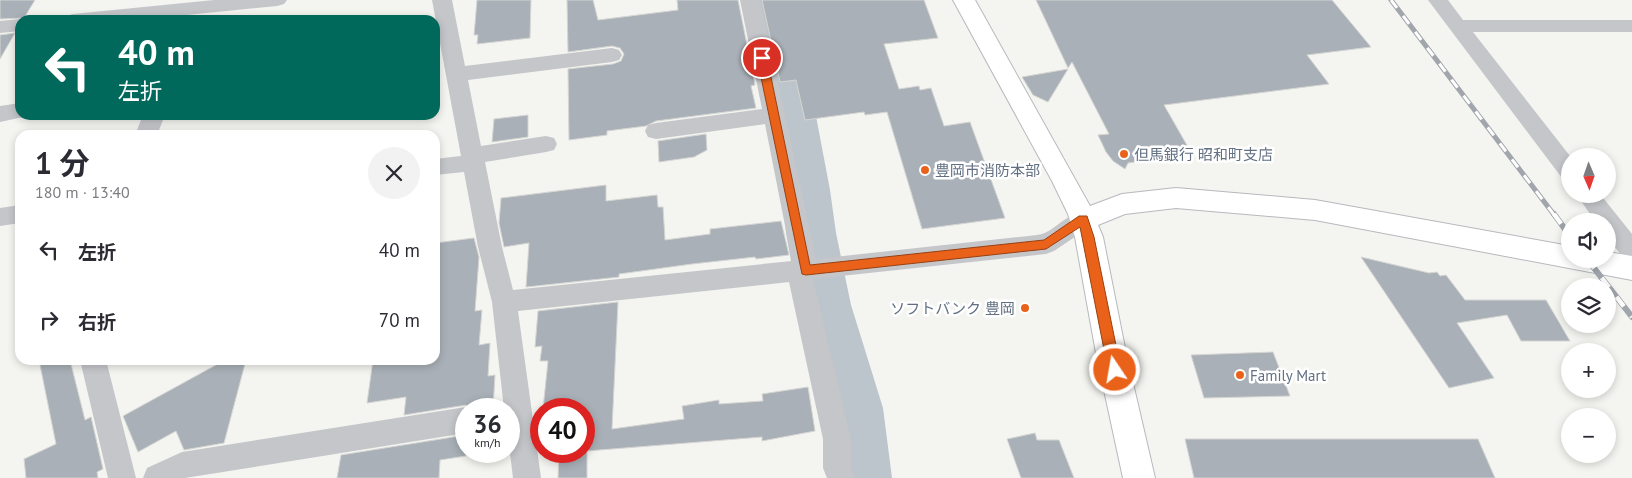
<!DOCTYPE html>
<html lang="ja">
<meta charset="utf-8">
<style>
:root{--surface:#fff;--page:#f2f2f3;--text:#2b2b33;--muted:#7c7c81}
body{margin:0;font-family:"PT Sans","Noto Sans JP",sans-serif;background:var(--page);color:var(--text);height:100vh;display:flex;flex-direction:column;font-size:19px;white-space:nowrap}
*{box-sizing:border-box;margin:0}
p{font-size:16px;color:var(--muted)}
.icon{flex:none;width:28px;height:28px;fill:none;stroke:currentColor;stroke-width:2;stroke-linecap:round;stroke-linejoin:round}
.map{position:relative;flex:1;overflow:hidden}
.panel{position:absolute;left:15px;top:130px;width:425px;height:235px;display:flex;flex-direction:column;background:var(--surface);border-radius:15px;box-shadow:0 2px 8px #0003}
.panel>*{flex:none}
.banner{position:absolute;left:15px;top:15px;width:425px;height:105px;border-radius:15px;box-shadow:0 2px 8px #0003;background:#00695c;color:#fff;overflow:hidden}
.needle{width:32px;rotate:178deg}
.fabs{position:absolute;left:1561px;top:148px;display:grid;gap:10px}
.fabs a{display:grid;place-items:center;width:55px;height:55px;border-radius:50%;background:var(--surface);box-shadow:0 2px 8px #0003;font-size:25px}
.speed{position:absolute;left:455px;top:398px;display:flex;gap:10px;font-size:25px;font-weight:700;text-align:center}
.speed>*{display:grid;place-content:center;width:65px;height:65px;border-radius:50%;background:var(--surface);box-shadow:0 2px 8px #0003;line-height:1}
.speed small{font-size:12px;font-weight:400}
.speed .limit{border:8px solid #d22;background:#fff;color:#111}
.pin{position:absolute;display:grid;place-items:center;width:42px;height:42px;color:#fff;margin:-21px;border:2px solid #fff;border-radius:50%;box-shadow:0 1px 5px #0007}
.me{position:absolute;width:55px;margin:-28px;rotate:348deg;stroke-linejoin:round;filter:drop-shadow(0 0 4px #0008)}
.turn{display:flex;align-items:center;gap:18px;height:105px;padding:0 20px;font-size:22px}
.turn .icon{width:65px;height:65px;stroke-width:2.5}
.turn b{display:block;font-size:35px;line-height:42px}
.round{display:grid;place-items:center;flex:none;width:52px;height:52px;border-radius:26px;background:var(--page)}
.head{display:flex;align-items:center;justify-content:space-between;height:85px;padding:0 20px}
h1{font-size:30px;font-weight:700;line-height:38px}
ul{padding:0;list-style:none}
li{display:flex;align-items:center;gap:15px;height:70px;padding:0 20px}
li div{flex:1}
li b{display:block;font-size:19px}
li em{font-style:normal}
.map>svg:first-child{display:block}
</style>
<div class="map">
<svg width="1632" height="478" viewBox="0 0 1632 478">
<rect width="100%" height="100%" fill="#f4f4f0"/>
<g fill="none" stroke-linecap="round" stroke-linejoin="round">
<path fill="#bcc5cc" fill-rule="evenodd" d="M754 0H794L830 190 836 233 851 305 883 408 892 478H832L825 408 799 305 786 233 782 190Z"/>
</g>
<path fill="#a9b0b7" stroke="#d5d5d3" d="M0 0H35L24 18 0 19Z
M477 0H531L530 38 477 44 478 35H474Z
M567 0H593L598 20 678 10 677 0H738L755 85 751 86 756 108 656 121 646 126 607 131V135L569 140 568 69 613 64 621 61 624 54 620 48 612 46 568 52Z
M762 0H924L938 38 884 44 899 89 919 86 920 90 931 88 944 126 970 122 1005 218 922 229 887 112 865 115 864 112 805 120 796 80 780 82Z
M1036 0H1332L1371 47 1307 55 1329 84 1164 105 1192 154 1128 163 1125 169 1113 161 1106 152 1098 135 1109 134 1072 62 1068 68Z
M15 33 0 59V35Z
M1068 69 1048 102 1033 95 1022 77Z
M528 115V137L492 142 494 119Z
M706 134 707 150 694 157 659 162 658 141Z
M606 185V201L657 195 658 207H663L665 240 710 234V229L781 221 789 255 756 259 755 257 692 264 619 274V277L526 287 529 243 504 247 499 223 501 198Z
M474 238 479 257 475 311 482 310 479 345 490 343 488 376 495 375 493 409H471L466 405 404 415 406 397 367 403 373 360H435V243Z
M1361 257 1429 273 1437 272 1440 276 1446 275 1465 300H1546L1570 341H1521L1507 315 1457 323 1494 378 1449 388Z
M618 302 612 429 684 419 682 406 719 400V404L763 401 762 394 808 387 815 431 762 441V437L587 451V478H558L559 451H584V409H543L548 361H540L542 346 535 347 538 311Z
M1273 352 1290 396 1204 398 1191 355Z
M39 360H70L85 420 91 417 103 469 97 472 98 478H26L24 459 56 444Z
M225 360H246L224 443 184 450 176 431 138 452 123 416Z
M1035 433 1037 440H1059L1074 478H1021L1007 439Z
M466 435V456L440 460 439 478H337L341 455Z
M1185 439H1478L1495 478H1194Z"/>
<g fill="none" stroke-linecap="round" stroke-linejoin="round">
<defs>
<path id="secondary" d="M953 0H975L1090 206 1122 194 1176 188 1315 200 1570 246V259H1608V252L1632 256V280L1315 220 1176 208 1125 214 1098 225 1103 237 1126 353 1155 478H1123L1096 353 1075 237 1068 214 1052 181Z"/>
</defs>
<use href="#secondary" stroke="#b6b9be" stroke-width="2"/>
<path fill="#c4c6ca" fill-rule="evenodd" d="M214 0H287L284 4 277 6 137 20H63L66 16 73 14Z
M432 0H452L465 66 612 48 619 50 622 55 619 60 612 62 468 80 481 146 546 136 554 138 557 144 554 150 546 152 485 162 502 247 513 290 792 261 765 124 656 139 648 137 645 131 648 125 656 123 762 109 740 0H760L816 259C889 251 963 243 1037 235 1057 233 1069 206 1091 214L1095 220 1091 226 1054 251 1046 254 813 279 851 439V468L855 478H827L823 468V439L789 282 518 311 541 478H513L509 445V409H504L492 302 478 247 464 172 435 175V159L461 156Z
M1428 0H1448L1463 20H1632V32H1473L1570 156V180L1562 178Z
M20 19 25 20H20V31L0 33V21Z
M20 103V115H28V116L0 122V106Z
M143 115H165L157 135H135Z
M1576 194H1600L1632 234V262L1624 259 1608 238V221H1595Z
M20 205V223L0 226V208Z
M80 360H106L136 478H108Z
M466 407 469 409H466V433L185 478H143L147 468 182 452Z"/>
<use href="#secondary" fill="#fff" fill-rule="evenodd"/>
<defs>
<path id="rail-far1" d="M1391 0 1555 216"/>
<path id="rail" d="M1554 214 1570 236
M1587 259 1632 317"/>
</defs>
<use href="#rail-far1" stroke="#a1a6ad" stroke-width="5"/>
<use href="#rail" stroke="#a1a6ad" stroke-width="6"/>
<use href="#rail-far1" stroke="#fff" stroke-width="3" stroke-dasharray="10" stroke-linecap="butt"/>
<use href="#rail" stroke="#fff" stroke-width="4.5" stroke-dasharray="12" stroke-linecap="butt"/>
</g>
<path fill="#ea621a" stroke="#984011" d="M762 54 767 58 810 265 1044 240 1079 216H1087L1094 237 1121 370 1119 374 1115 376 1110 374 1108 370 1080 227 1046 249 806 275 802 274 757 58Z"/>
<g fill="#ea621a" stroke="#fff" stroke-width="2">
<circle cx="1124" cy="154" r="5"/>
<circle cx="925" cy="170" r="5"/>
<circle cx="1025" cy="308" r="5"/>
<circle cx="1240" cy="375" r="5"/>
</g>
<g text-anchor="middle" dominant-baseline="central" stroke-width="5" stroke-linejoin="round" paint-order="stroke">
<g font-size="15" fill="#627082" stroke="#fff" text-anchor="start">
<text x="1134" y="154">但馬銀行 昭和町支店</text>
<text x="935" y="170">豊岡市消防本部</text>
<text x="1015" y="308" text-anchor="end">ソフトバンク 豊岡</text>
<text x="1250" y="375">Family Mart</text>
</g>
</g>
</svg>
<div class="fabs">
<a><svg class="needle" viewBox="-14 -14 28 28"><path d="M0-13l5 13h-10z" fill="#e53935"/><path d="M0 13l5-13h-10z" fill="#7c7c81"/></svg></a>
<a><svg class="icon" aria-label="sound" viewBox="0 0 24 24"><path d="M4 9h4l5-4v14l-5-4H4zM17 9q2 3 0 6"/></svg></a>
<a><svg class="icon" aria-label="layers" viewBox="0 0 24 24"><path d="M12 4l9 5-9 5-9-5zM3 14l9 5 9-5"/></svg></a>
<a>+</a>
<a>−</a>
</div>
<div class="speed"><div>36<small>km/h</small></div><div class="limit">40</div></div>
<div class="pin" style="left:762px;top:58px;background:#d93025"><svg class="icon" aria-label="arrive" viewBox="0 0 24 24"><path d="M6 21V4h12l-3 4 3 4H6"/></svg></div>
<svg class="me" style="left:1115px;top:370px" viewBox="-20 -20 40 40"><circle r="17" fill="#ea621a" stroke="#fff" stroke-width="3"/><path d="M0-11L8 9 0 5-8 9z" fill="#fff"/></svg>
<div class="banner">
<div class="turn"><svg class="icon" aria-label="left" viewBox="0 0 24 24"><path d="M17 20v-9H6M10 6l-5 5 5 5"/></svg><div><b>40 m</b>左折</div></div>
</div>
<section class="panel">
<div class="head"><div><h1>1 分</h1><p>180 m · 13:40</p></div><a class="round"><svg class="icon" aria-label="close" viewBox="0 0 24 24"><path d="M6 6l12 12M18 6L6 18"/></svg></a></div>
<ul>
<li><svg class="icon" aria-label="left" viewBox="0 0 24 24"><path d="M17 20v-9H6M10 6l-5 5 5 5"/></svg><div><b>左折</b></div><em>40 m</em></li>
<li><svg class="icon" aria-label="right" viewBox="0 0 24 24"><path d="M7 20v-9h11M14 6l5 5-5 5"/></svg><div><b>右折</b></div><em>70 m</em></li>
</ul>
</section>
</div>
